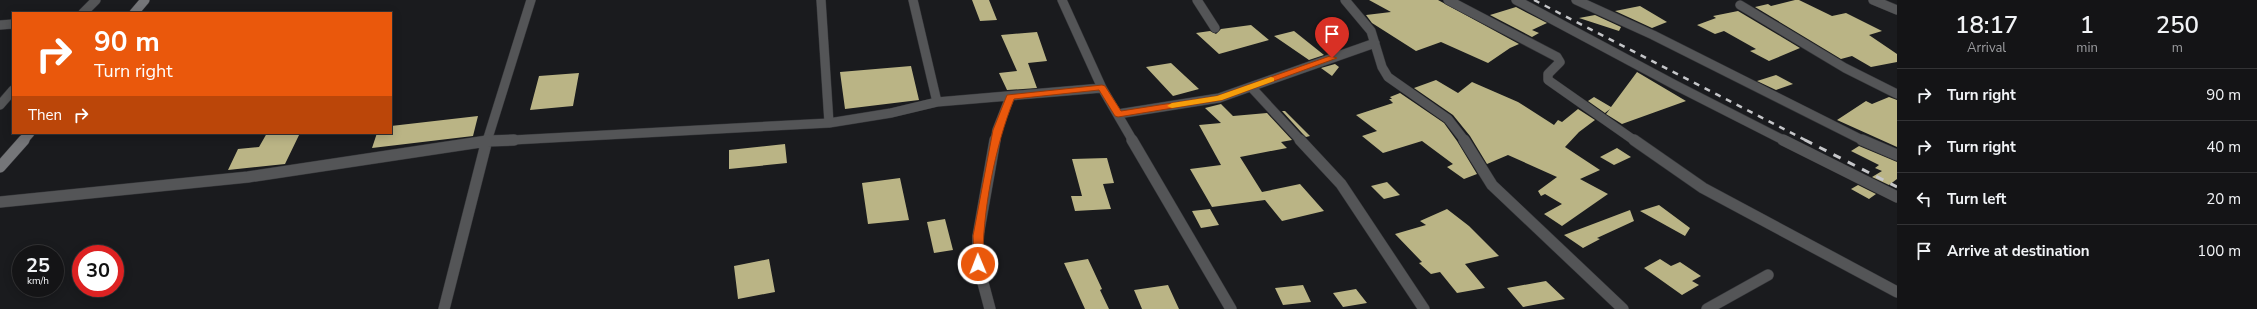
<!DOCTYPE html>
<style>
:root{--surface:#141416;--page:#212123;--text:#f1f3f6;--muted:#9d9ea1;--line:#333335}
body{margin:0;font-family:"Nunito Sans",sans-serif;background:var(--page);color:var(--text);height:100vh;display:flex;flex-direction:column;font-size:15px;white-space:nowrap}
*{box-sizing:border-box;margin:0}
p{font-size:13px;color:var(--muted)}
.icon{flex:none;width:22px;height:22px;fill:none;stroke:currentColor;stroke-width:2;stroke-linecap:round;stroke-linejoin:round}
.map{position:relative;flex:1;overflow:hidden}
.side{display:flex;flex-direction:column;background:var(--surface);width:360px}
.side>*{flex:none}
.guide{position:absolute;left:12px;top:12px;width:380px;height:122px;border-radius:0px;box-shadow:0 2px 10px #0003,0 0 0 1px var(--line);background:#ea580c;color:#fff;overflow:hidden}
.speed{position:absolute;left:12px;top:245px;display:flex;gap:8px;font-size:20px;font-weight:700;text-align:center}
.speed>*{display:grid;place-content:center;width:52px;height:52px;border-radius:50%;background:var(--surface);box-shadow:0 2px 10px #0003,0 0 0 1px var(--line);line-height:1}
.speed small{font-size:10px;font-weight:400}
.speed .limit{border:6px solid #d22;background:#fff;color:#111}
.pin{position:absolute;display:grid;place-items:center;width:34px;height:34px;color:#fff;margin:-41px -17px;border-radius:50% 50% 50% 0;rotate:-45deg;box-shadow:0 0 4px #0007}
.pin .icon{rotate:45deg}
.me{position:absolute;width:44px;margin:-22px;rotate:359deg;stroke-linejoin:round;filter:drop-shadow(0 0 3px #0008)}
.turn{display:flex;align-items:center;gap:14px;height:84px;padding:0 16px;font-size:18px}
.turn .icon{width:52px;height:52px;stroke-width:2.5}
.turn b{display:block;font-size:28px;line-height:34px}
.then{display:flex;align-items:center;height:38px;padding:0 16px;background:#0003;gap:8px;font-size:15px}
.eta{display:flex;justify-content:space-evenly;align-items:center;height:68px;text-align:center}
.eta b{font-size:24px;font-weight:600;line-height:28px}
ul{padding:0;list-style:none}
li{display:flex;align-items:center;gap:12px;height:52px;padding:0 16px;border-top:1px solid var(--line)}
li div{flex:1}
li b{display:block;font-size:15px}
li em{font-style:normal}
main{display:flex;flex:1;min-height:0}
.map>svg:first-child{display:block}
</style>
<main>
<div class="map">
<svg width="1897" height="309" viewBox="0 0 1897 309">
<rect width="100%" height="100%" fill="#1a1b1e"/>
<path fill="#bab485" d="M972 0H989L997 20 980 21Z
M1369 0H1438L1519 44 1510 48 1488 63 1441 42 1416 51 1372 23 1366 15 1391 12Z
M1795 0H1799L1832 16 1846 13 1882 31 1869 35 1897 54V62L1871 67 1852 56 1841 59 1755 7 1768 4 1771 6Z
M1640 6 1667 22 1652 28 1615 11Z
M1516 7 1547 23 1532 30 1539 33 1532 37 1490 15Z
M1738 11 1800 48 1769 61 1750 51 1756 49 1724 31 1715 34 1697 25 1716 18 1713 16Z
M1595 15 1621 27 1619 31 1579 18Z
M1251 25 1269 40 1219 54 1196 33 1210 31 1216 34 1221 29Z
M1294 31 1324 55 1309 60 1274 36Z
M1037 32 1047 61 1028 63 1037 88 1007 90 999 73 1017 71 1001 35Z
M1171 63 1199 89 1173 96 1146 67Z
M1335 64 1339 67 1332 76 1321 68Z
M911 66 919 100 845 109 840 72Z
M1637 72 1686 101 1622 124 1606 114 1610 109 1605 113 1588 101 1594 97 1611 107Z
M579 73 573 106 530 110 539 76Z
M1776 75 1793 84 1776 90 1757 81Z
M1436 80 1458 93 1472 82 1518 102 1554 125 1558 120 1562 122 1578 109 1595 120 1579 132 1565 147 1600 170 1580 179 1608 194 1562 226 1544 214 1562 204 1545 194 1541 196 1538 191 1557 177 1508 155 1487 164 1470 136 1453 115 1414 88Z
M1400 93 1444 123 1457 141 1477 174 1464 179 1447 167 1453 164 1422 141 1383 153 1362 136 1377 131 1356 115 1393 103 1389 99H1392L1390 97Z
M1889 97 1897 100V147L1837 120 1866 101 1872 104Z
M1221 104 1233 116 1267 113 1292 140 1281 142 1287 148 1240 157 1262 192 1300 184 1324 211 1282 221 1265 200 1212 207 1190 169 1221 165 1199 125 1221 123 1205 108Z
M1282 111H1285L1310 136 1306 137 1302 133Z
M478 116 473 136 372 148 377 133H391V126Z
M267 133H300L285 164 228 170 238 149 259 147Z
M785 144 787 163 729 169V150Z
M1859 146 1897 162V179L1889 185 1872 177 1882 171 1875 168 1879 165 1851 151Z
M1617 148 1631 157 1614 165 1600 157Z
M1107 158 1114 183 1103 184 1111 209 1075 211 1071 196H1082L1072 159Z
M900 178 909 220 868 224 862 183Z
M1387 182 1400 195 1384 199 1371 186Z
M1858 185 1876 194 1869 199 1851 189Z
M1659 205 1690 228 1685 236 1640 211Z
M1210 209 1219 225 1201 228 1192 211Z
M1447 209 1469 226 1499 256 1465 264 1485 288 1457 293 1440 272 1431 274 1419 263 1422 262 1395 234 1426 225 1420 221Z
M1630 210 1634 221 1597 238 1600 239 1583 248 1564 235Z
M945 219 953 250 934 253 927 222Z
M769 259 775 292 738 299 734 266Z
M1088 259 1102 289 1100 290 1109 309H1085L1064 263Z
M1660 259 1671 266 1680 262 1701 276 1692 281 1699 285 1682 295 1644 268Z
M1546 281 1565 299 1523 307 1507 288Z
M1168 285 1179 309H1142L1134 290Z
M1303 285 1311 302 1283 305 1275 288Z
M1356 289 1367 303 1343 307 1333 293Z"/>
<g fill="none" stroke-linecap="round" stroke-linejoin="round">
<defs>
<path id="street-far1" d="M821 0 829 123
M913 0 937 102
M1062 0 1102 88 1133 141
M1197 0 1215 28
M1345 0 1371 31 1382 67 1388 77 1448 119 1465 141
M1448 0 1557 57 1560 62 1548 74V80L1635 141
M1516 0 1675 85 1785 141
M1576 0 1653 35 1864 141
M1873 0 1897 10
M1740 5 1845 68 1897 94
M83 13 96 0
M0 25 13 24
M1251 87 1301 141
M0 105 13 90
M1118 114 1219 98 1375 43
M487 141 531 0
M495 141 829 123 891 113 937 102 1102 88
M995 141 997 130 1010 97"/>
<path id="street" d="M1132 140 1231 309
M1300 140 1341 184 1424 309
M1464 140 1492 185 1623 309
M1634 140 1703 188 1897 292
M1783 140 1897 197
M1862 140 1897 155
M0 202 248 177 487 141 514 140
M444 309 487 140
M990 309 978 264V236L995 140
M1707 309 1768 275"/>
<path id="secondary-far1" d="M134 13 145 0
M23 141 30 133"/>
<path id="secondary" d="M0 167 24 140"/>
</defs>
<use href="#street-far1" stroke="#36373a" stroke-width="10"/>
<use href="#street" stroke="#36373a" stroke-width="12"/>
<use href="#secondary-far1" stroke="#36373a" stroke-width="10"/>
<use href="#secondary" stroke="#36373a" stroke-width="12"/>
<use href="#street-far1" stroke="#545557" stroke-width="9"/>
<use href="#street" stroke="#545557" stroke-width="11"/>
<use href="#secondary-far1" stroke="#757679" stroke-width="9"/>
<use href="#secondary" stroke="#757679" stroke-width="11"/>
<path stroke="#c5c6c9" stroke-width="2.5" stroke-dasharray="6 6" stroke-linecap="butt" d="M1534 0 1807 141"/>
<path stroke="#c5c6c9" stroke-width="3" stroke-dasharray="8 8" stroke-linecap="butt" d="M1805 140 1897 187"/>
</g>
<path fill="#ea580c" stroke="#983908" d="M1330 56 1337 58 1222 100 1118 117 1115 116 1099 90 1014 99C995 146 982 213 983 264L982 266H975L973 236 993 130 1007 95 1102 85 1105 86 1121 111 1217 96Z"/>
<path fill="#f59e0b" d="M1271 77 1274 78V81L1222 100 1172 108 1167 106 1172 103 1217 96Z"/>
</svg>
<div class="speed"><div>25<small>km/h</small></div><div class="limit">30</div></div>
<div class="pin" style="left:1332px;top:58px;background:#d93025"><svg class="icon" aria-label="arrive" viewBox="0 0 24 24"><path d="M6 21V4h12l-3 4 3 4H6"/></svg></div>
<svg class="me" style="left:978px;top:264px" viewBox="-20 -20 40 40"><circle r="17" fill="#ea580c" stroke="#fff" stroke-width="3"/><path d="M0-11L8 9 0 5-8 9z" fill="#fff"/></svg>
<div class="guide">
<div class="turn"><svg class="icon" aria-label="right" viewBox="0 0 24 24"><path d="M7 20v-9h11M14 6l5 5-5 5"/></svg><div><b>90 m</b>Turn right</div></div>
<div class="then">Then<svg class="icon" aria-label="right" viewBox="0 0 24 24"><path d="M7 20v-9h11M14 6l5 5-5 5"/></svg></div>
</div>
</div>
<section class="side">
<div class="eta">
<div><b>18:17</b><p>Arrival</p></div>
<div><b>1</b><p>min</p></div>
<div><b>250</b><p>m</p></div>
</div>
<ul>
<li><svg class="icon" aria-label="right" viewBox="0 0 24 24"><path d="M7 20v-9h11M14 6l5 5-5 5"/></svg><div><b>Turn right</b></div><em>90 m</em></li>
<li><svg class="icon" aria-label="right" viewBox="0 0 24 24"><path d="M7 20v-9h11M14 6l5 5-5 5"/></svg><div><b>Turn right</b></div><em>40 m</em></li>
<li><svg class="icon" aria-label="left" viewBox="0 0 24 24"><path d="M17 20v-9H6M10 6l-5 5 5 5"/></svg><div><b>Turn left</b></div><em>20 m</em></li>
<li><svg class="icon" aria-label="arrive" viewBox="0 0 24 24"><path d="M6 21V4h12l-3 4 3 4H6"/></svg><div><b>Arrive at destination</b></div><em>100 m</em></li>
</ul>
</section>
</main>
